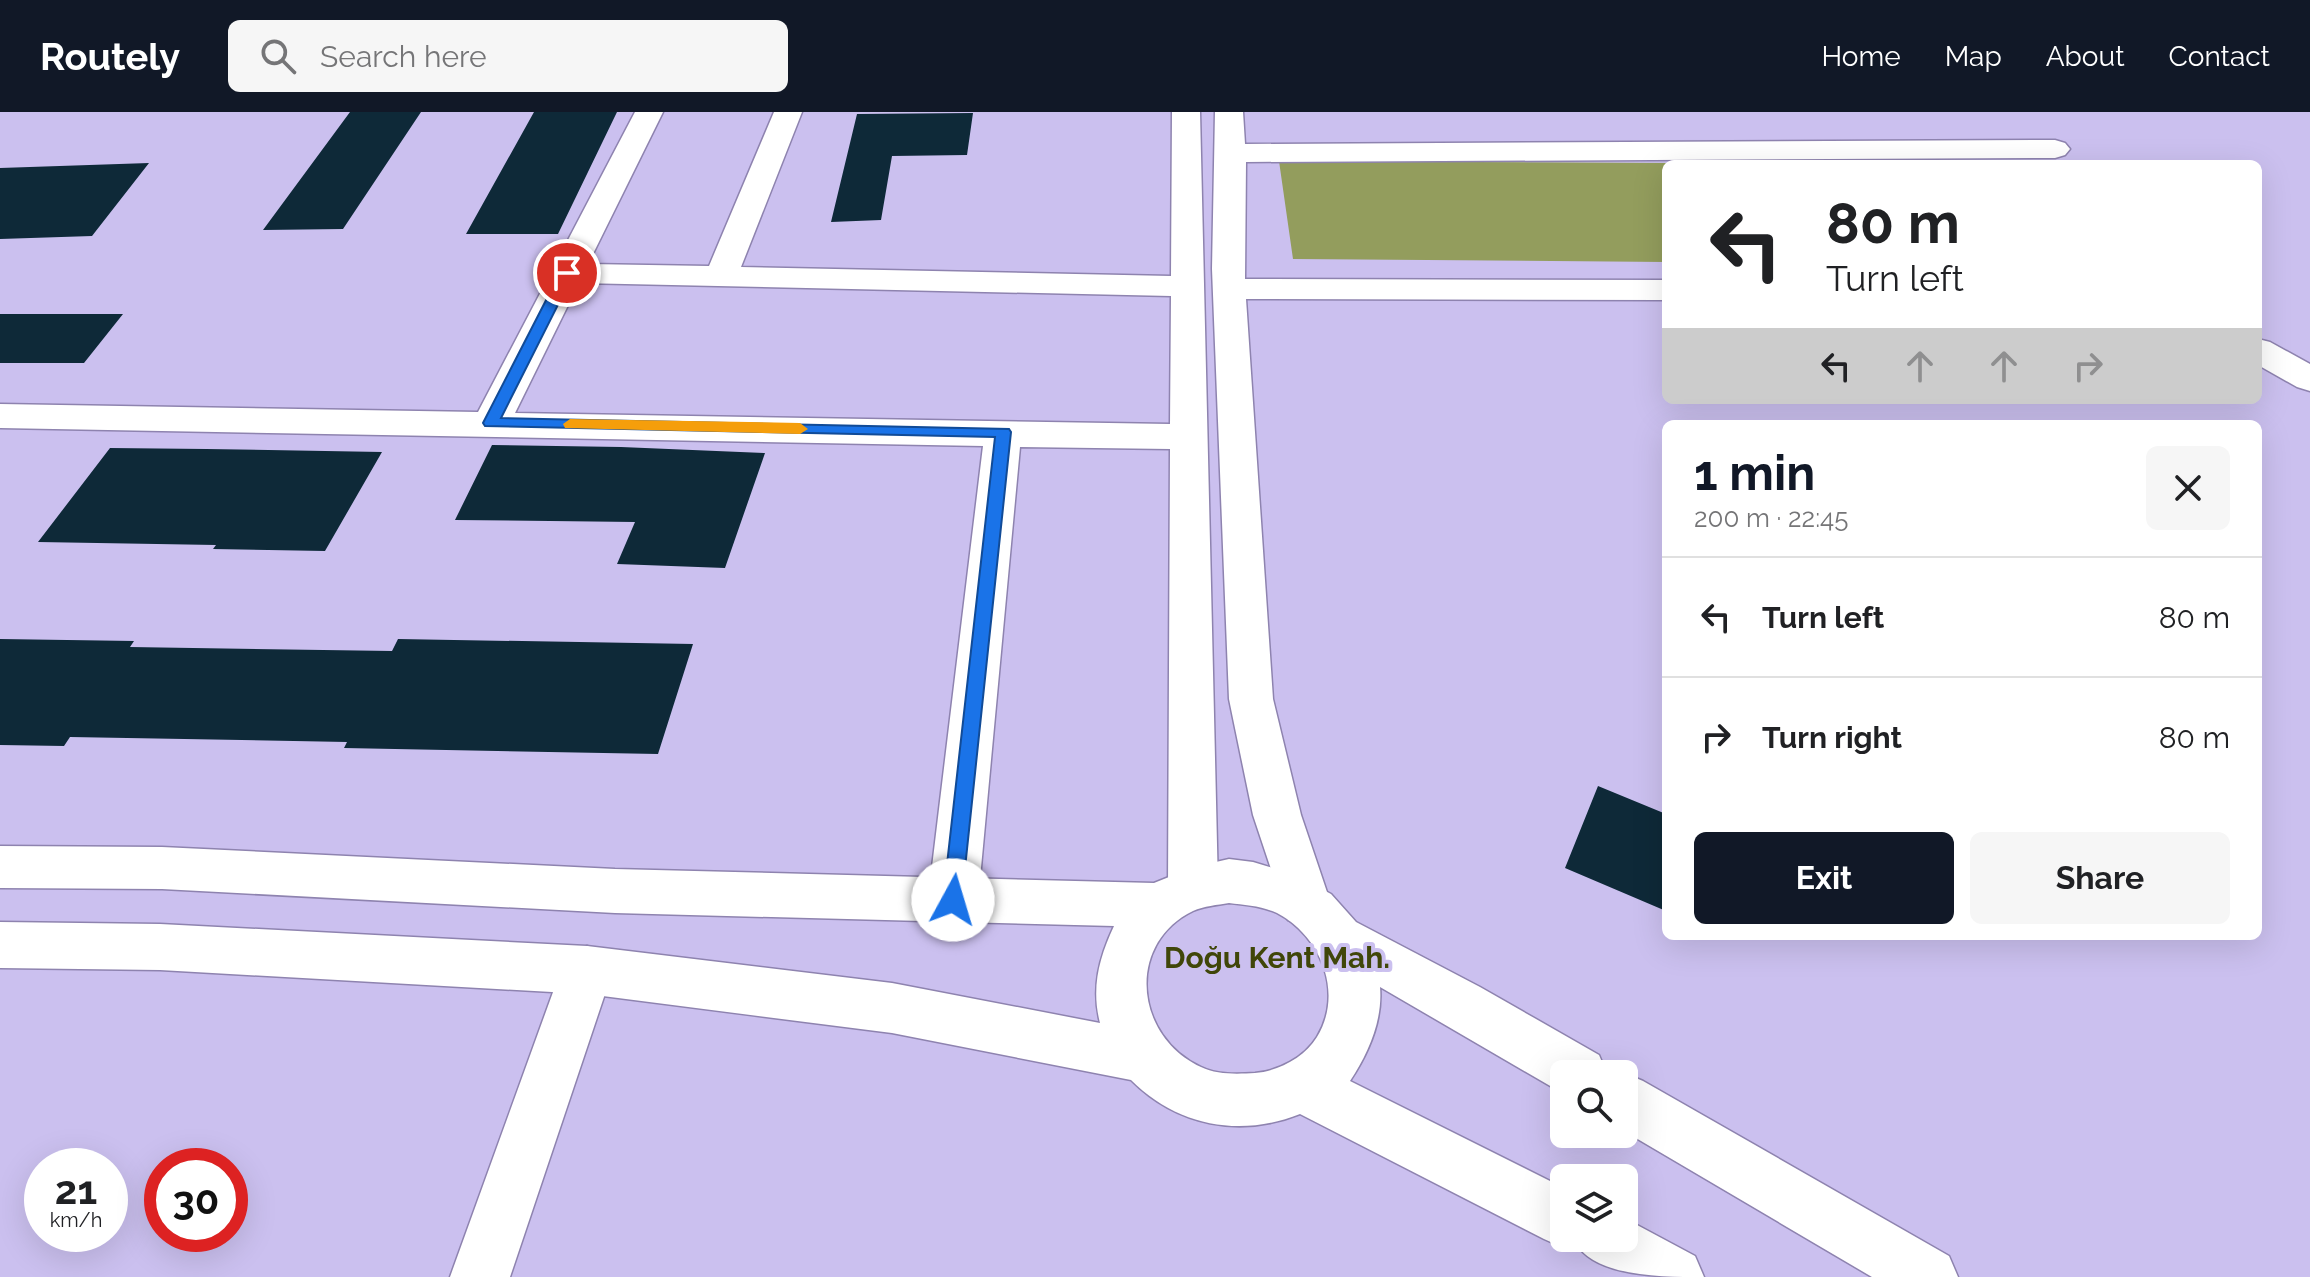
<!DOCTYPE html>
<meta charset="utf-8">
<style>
:root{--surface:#fff;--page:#f6f6f6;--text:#202124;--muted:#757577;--line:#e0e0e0;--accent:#111827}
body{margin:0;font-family:Raleway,sans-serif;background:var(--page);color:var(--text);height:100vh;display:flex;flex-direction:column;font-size:30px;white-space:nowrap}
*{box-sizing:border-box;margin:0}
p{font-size:26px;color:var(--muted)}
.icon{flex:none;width:44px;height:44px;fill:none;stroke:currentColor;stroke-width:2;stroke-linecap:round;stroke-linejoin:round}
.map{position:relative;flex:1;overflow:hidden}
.drawer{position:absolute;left:1662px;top:308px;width:600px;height:520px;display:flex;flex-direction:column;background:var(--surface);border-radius:12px;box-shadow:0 8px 32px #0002}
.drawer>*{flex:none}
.guide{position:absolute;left:1662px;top:48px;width:600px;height:244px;border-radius:12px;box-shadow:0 8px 32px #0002;background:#fff;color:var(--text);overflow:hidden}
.fabs{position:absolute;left:1550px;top:948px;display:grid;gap:16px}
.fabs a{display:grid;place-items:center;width:88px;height:88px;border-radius:12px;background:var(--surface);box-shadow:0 8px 32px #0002;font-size:40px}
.speed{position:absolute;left:24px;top:1036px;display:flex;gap:16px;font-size:40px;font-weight:700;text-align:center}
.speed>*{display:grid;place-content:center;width:104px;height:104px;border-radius:50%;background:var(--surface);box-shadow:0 8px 32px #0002;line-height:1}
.speed small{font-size:20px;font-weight:400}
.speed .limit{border:12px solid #d22;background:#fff;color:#111}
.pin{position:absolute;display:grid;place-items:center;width:68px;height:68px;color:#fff;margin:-34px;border:4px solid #fff;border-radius:50%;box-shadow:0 2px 8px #0007}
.me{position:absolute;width:88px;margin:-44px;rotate:6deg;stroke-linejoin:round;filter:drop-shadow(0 0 6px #0008)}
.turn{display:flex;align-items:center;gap:28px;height:168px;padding:0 32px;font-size:36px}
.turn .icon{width:104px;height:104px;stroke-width:2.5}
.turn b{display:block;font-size:56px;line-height:68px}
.lanes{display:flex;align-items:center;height:76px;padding:0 32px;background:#0003;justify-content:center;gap:40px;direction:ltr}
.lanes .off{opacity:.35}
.round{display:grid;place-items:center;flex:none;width:84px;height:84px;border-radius:12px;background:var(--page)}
.summary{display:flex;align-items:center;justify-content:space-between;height:136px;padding:0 32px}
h1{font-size:48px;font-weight:700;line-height:60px;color:var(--accent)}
.primary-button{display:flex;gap:16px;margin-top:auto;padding:16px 32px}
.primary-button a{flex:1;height:92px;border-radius:12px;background:var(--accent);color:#fff;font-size:32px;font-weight:700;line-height:92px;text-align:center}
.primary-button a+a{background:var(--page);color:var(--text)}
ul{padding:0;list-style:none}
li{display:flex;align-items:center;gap:24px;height:120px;padding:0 32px;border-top:2px solid var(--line)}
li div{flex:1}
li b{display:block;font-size:30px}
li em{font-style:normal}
header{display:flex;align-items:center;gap:48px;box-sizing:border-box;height:112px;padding:0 40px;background:var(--accent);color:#fff}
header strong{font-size:38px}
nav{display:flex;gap:44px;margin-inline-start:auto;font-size:28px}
.search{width:560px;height:72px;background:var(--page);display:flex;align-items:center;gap:20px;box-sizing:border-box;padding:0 28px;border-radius:12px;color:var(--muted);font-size:30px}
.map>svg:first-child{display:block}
</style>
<header>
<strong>Routely</strong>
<div class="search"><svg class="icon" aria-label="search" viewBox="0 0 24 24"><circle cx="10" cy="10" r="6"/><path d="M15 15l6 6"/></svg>Search here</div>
<nav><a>Home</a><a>Map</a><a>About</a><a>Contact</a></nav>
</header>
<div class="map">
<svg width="2310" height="1165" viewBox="0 0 2310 1165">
<rect width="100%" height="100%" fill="#cbc0ef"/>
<path fill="#939d5d" d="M1279 49 1860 52H1666V150L1293 147Z"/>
<path fill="#0e2938" d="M350 0H421L343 117 263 118Z
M534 0H617L558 122H466Z
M973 1 967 43 892 44 881 108 831 110 857 2Z
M149 51 92 124 0 127V56Z
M0 202H123L84 251H0Z
M492 333 621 335 765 341 725 456 617 452 635 410 455 408Z
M110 336 206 337 382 340 325 439 213 437 216 433 38 430Z
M0 527 134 529 130 535 392 539 398 527 693 532 658 642 344 636 347 630 70 625 64 634 0 633Z
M1598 674 1666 702V799L1565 756Z"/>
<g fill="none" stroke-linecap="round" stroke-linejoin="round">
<defs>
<path id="minor" d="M635 0H663L588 152 709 154 774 0H802L741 155 1171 164 1172 0H1200L1218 776 1210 791 1193 798 1176 791 1168 776 1170 337 1020 335 978 788 970 804 953 810 936 804 928 788 983 334 0 316V292L478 300ZM579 171 1171 184 1170 312 515 301Z
M1215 0H1243L1245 32 2055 28 2065 31 2070 37 2065 43 2055 46 1246 50 1245 167 1666 168V188L1246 187 1273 587 1301 703 1331 792 1324 808 1306 814 1288 808 1253 703 1229 587 1212 157Z
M2258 227 2270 230 2310 252V279L2297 275 2258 253Z
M587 834 605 841 613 858 510 1165H450L561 858 569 841Z"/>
<path id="tertiary" d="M0 734 162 735 615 757 1154 771 1194 755 1229 747 1253 750 1293 762 1331 782 1356 810 1480 875 1599 943 1607 962H1564V982L1380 875C1383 908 1368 942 1350 969L1564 1076V1126H1624V1106L1695 1144 1704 1165C1662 1165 1595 1165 1576 1131L1564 1136 1544 1127 1300 1002C1240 1026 1177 1014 1131 968L892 921 587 882 160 858 0 856V810L160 812 587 834 892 871 1100 911C1091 876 1099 846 1114 814L615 801 162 777 0 776ZM1229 791C1245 793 1262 794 1277 801 1321 824 1344 881 1317 925 1304 946 1278 959 1255 961 1238 962 1217 963 1201 955 1135 925 1125 832 1193 799 1204 794 1217 793 1229 791Z
M1624 961 1643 969 1949 1144 1958 1165H1872L1624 1019V962H1621Z"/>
</defs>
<use href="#minor" stroke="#8e83af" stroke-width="3"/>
<use href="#tertiary" stroke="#8e83af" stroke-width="3"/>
<use href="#minor" fill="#fff" fill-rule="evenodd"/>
<use href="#tertiary" fill="#fff" fill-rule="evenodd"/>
</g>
<path fill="#1a73e8" stroke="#114b97" stroke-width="2" d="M567 157 574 161 501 306 1009 317 1011 320 961 794 953 797 946 794 943 788 995 325 485 314 483 311 560 161Z"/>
<path fill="#f59e0b" d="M570 307 800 311 808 317 800 322 565 316 563 312Z"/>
<g text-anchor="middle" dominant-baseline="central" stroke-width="8" stroke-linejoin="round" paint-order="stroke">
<g font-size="30" font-weight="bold" fill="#404609" stroke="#cbc0ef">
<text x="1277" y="845">Doğu Kent Mah.</text>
</g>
</g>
</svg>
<div class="fabs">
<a><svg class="icon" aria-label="search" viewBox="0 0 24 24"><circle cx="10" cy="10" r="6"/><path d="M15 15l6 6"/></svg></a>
<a><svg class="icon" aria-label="layers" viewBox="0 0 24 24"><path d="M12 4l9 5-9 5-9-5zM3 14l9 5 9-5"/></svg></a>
</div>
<div class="speed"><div>21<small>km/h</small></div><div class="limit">30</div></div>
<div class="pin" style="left:567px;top:161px;background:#d93025"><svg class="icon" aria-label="arrive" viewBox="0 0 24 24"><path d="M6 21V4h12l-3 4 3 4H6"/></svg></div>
<svg class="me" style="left:953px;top:788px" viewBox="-20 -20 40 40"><circle r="19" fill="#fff"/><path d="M0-13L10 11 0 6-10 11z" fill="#1a73e8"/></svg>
<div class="guide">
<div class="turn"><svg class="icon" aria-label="left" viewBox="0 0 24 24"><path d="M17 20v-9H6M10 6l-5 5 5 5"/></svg><div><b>80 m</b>Turn left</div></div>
<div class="lanes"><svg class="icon" aria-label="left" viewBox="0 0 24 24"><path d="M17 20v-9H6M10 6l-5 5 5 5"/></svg><svg class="icon off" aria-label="ahead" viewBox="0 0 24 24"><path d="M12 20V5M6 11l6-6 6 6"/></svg><svg class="icon off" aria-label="ahead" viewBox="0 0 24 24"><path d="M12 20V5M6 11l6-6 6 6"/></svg><svg class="icon off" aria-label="right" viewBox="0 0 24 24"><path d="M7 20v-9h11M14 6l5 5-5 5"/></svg></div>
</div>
<section class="drawer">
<div class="summary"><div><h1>1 min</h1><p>200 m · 22:45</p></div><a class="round"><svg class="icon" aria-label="close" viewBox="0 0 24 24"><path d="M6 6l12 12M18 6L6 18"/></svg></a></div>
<ul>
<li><svg class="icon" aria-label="left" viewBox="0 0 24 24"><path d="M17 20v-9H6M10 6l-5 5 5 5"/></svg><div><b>Turn left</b></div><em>80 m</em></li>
<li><svg class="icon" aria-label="right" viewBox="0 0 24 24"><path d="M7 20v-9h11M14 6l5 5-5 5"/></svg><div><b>Turn right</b></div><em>80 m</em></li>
</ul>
<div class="primary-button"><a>Exit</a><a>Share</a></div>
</section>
</div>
